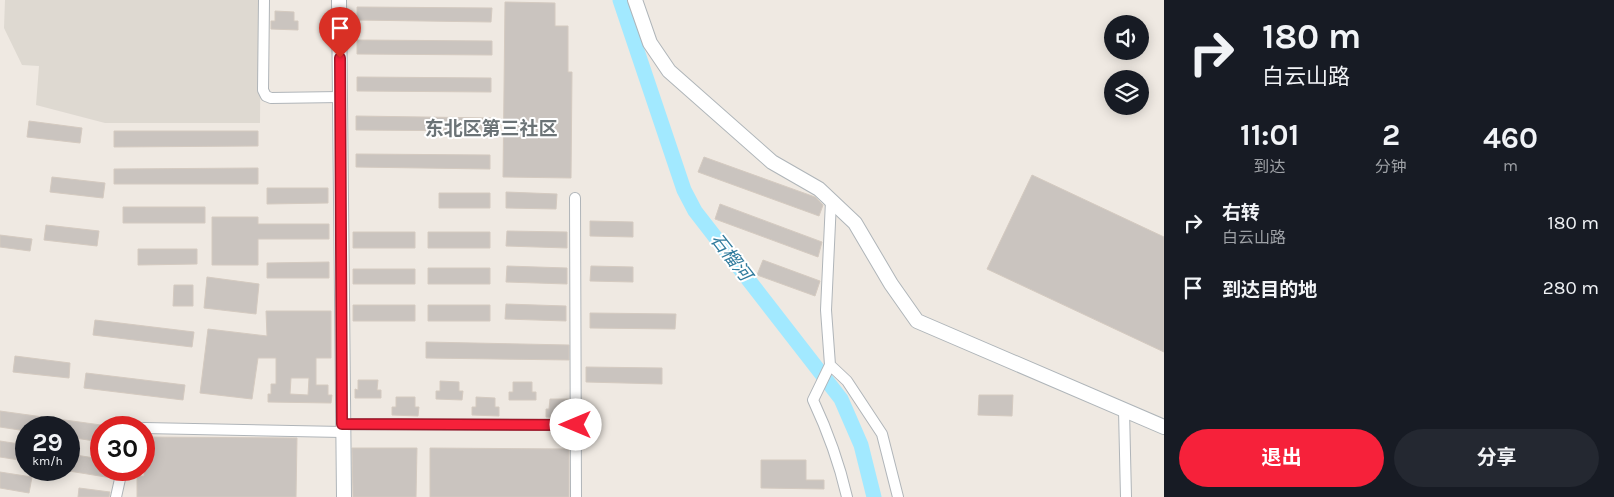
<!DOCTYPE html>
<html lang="zh">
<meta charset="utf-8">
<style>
:root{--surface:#171b24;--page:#242831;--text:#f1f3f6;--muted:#9ea1a6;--accent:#f6213a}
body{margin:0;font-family:Karla,"Noto Sans SC",sans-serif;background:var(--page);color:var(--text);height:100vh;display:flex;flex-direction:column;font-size:19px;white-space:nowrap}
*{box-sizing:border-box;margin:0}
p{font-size:16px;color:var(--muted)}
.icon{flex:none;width:28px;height:28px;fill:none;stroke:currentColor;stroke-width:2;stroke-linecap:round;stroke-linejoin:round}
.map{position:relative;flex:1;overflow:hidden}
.drawer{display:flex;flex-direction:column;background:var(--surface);width:450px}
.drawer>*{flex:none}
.hud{background:#171b24;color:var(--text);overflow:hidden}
.tools{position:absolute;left:1104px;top:15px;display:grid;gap:10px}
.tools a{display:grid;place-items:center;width:45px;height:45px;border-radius:50%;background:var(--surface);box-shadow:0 2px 12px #0003;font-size:25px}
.speed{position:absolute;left:15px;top:416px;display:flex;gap:10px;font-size:25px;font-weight:700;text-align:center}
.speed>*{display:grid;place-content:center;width:65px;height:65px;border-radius:50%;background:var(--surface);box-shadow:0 2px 12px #0003;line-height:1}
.speed small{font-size:12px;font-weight:400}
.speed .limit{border:8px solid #d22;background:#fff;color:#111}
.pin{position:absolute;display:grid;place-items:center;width:42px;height:42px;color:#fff;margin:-51px -21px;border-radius:50% 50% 50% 0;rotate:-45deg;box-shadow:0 0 5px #0007}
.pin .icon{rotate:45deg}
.me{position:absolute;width:55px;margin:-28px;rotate:270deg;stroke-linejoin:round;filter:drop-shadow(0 0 4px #0008)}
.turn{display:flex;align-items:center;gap:18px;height:105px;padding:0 15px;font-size:22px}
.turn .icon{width:65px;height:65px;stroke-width:2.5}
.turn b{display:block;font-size:35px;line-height:42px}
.eta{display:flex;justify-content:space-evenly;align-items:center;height:85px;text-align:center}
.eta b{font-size:30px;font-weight:700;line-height:35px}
.primary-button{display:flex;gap:10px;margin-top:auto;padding:10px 15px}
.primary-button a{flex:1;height:58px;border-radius:30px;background:var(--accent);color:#fff;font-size:20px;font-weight:700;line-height:58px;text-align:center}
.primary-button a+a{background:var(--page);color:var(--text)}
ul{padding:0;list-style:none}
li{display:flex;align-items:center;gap:15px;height:65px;padding:0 15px}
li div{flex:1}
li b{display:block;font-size:19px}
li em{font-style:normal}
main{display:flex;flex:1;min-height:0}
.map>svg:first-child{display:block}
</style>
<main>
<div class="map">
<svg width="1164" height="497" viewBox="0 0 1164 497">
<rect width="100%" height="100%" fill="#efe9e2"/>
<path fill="#ded9d1" d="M5 0H261L260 123H105L36 105 39 66 22 65 4 28Z"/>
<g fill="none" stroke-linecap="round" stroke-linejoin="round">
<path stroke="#a2e9ff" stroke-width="15" d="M620 0 684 190 695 211 841 399 861 445 874 497"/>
</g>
<path fill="#cac4bf" stroke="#d4cac0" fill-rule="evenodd" d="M505 2 555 3V26H568V72H572L571 178 503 177Z
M357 7 492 8 491 22 357 20Z
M275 11 294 12V21H298V30L271 29V21H275Z
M357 40 492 41V55L357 54Z
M357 77 491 78V92L357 91Z
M356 116 491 118V131L356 130Z
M29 121 82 128 80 143 27 137Z
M114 131H258V146L114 147Z
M356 154 490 155V169L356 167Z
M704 157 815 197 823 205 819 216 698 172Z
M258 168V184H114V169Z
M1032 175 1164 237V352L987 269Z
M52 177 105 183 103 198 50 192Z
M267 188H328V203L267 204Z
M506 192 557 194 556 209 506 208Z
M439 193H490V208H439Z
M720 204 822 242 818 257 715 219Z
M123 207H205V223H123Z
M212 217H258V224H329V239H258V265H212Z
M590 221 633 222V237L590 236Z
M46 225 99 231 97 246 44 240Z
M507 231 567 232V248L506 246Z
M353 232H415V248H353Z
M428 232H490V248H428Z
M0 235 32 239 30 251 0 247Z
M138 249H197V264L138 265Z
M763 260 820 281 815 296 757 275Z
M329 262V278H267V263Z
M507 266 567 268V284L506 282Z
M591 266 633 267V282L590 281Z
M428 268H490V284H428Z
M353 269H415V284H353Z
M207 277 259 284 256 314 204 308Z
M174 285H193V306H173Z
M506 304 566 306V321L505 319Z
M353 305H415V321H353Z
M428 305H490V321H428Z
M266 311H331V358H316V385H328V395H332L331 403 268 402V394H271V384H276V358H258L252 399 200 393 208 329 267 336ZM291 378H309L308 395 290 394Z
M590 313 676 314 675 329 590 328Z
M95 320 194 332 192 347 93 335Z
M426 342 569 345V360L426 358Z
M15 356 70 363 69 378 13 372Z
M586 367 662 368V384L586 382Z
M86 373 185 385 183 400 84 388Z
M358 380H378L377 390H381V398H355V389L358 390Z
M440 381 459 382V391H463L462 400 436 399V391H440Z
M513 382H532V392H536V400H509V392H513Z
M979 395H1013L1012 416 978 415Z
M396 397H415V407H419L418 416 392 415V407H396Z
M476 397 495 398V407H499V416L472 415V407H476Z
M550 399H569V418L546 417V409H549Z
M0 411 101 425V442L69 437V428H26V431L0 427Z
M144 437 297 438 296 497H137V476H144Z
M0 441 26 445V461L0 457Z
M352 448H417L416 497H353Z
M430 448 569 449V497H430Z
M69 454 101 459V470H113L112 478 69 471Z
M761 460H806V480H824V489L761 488Z
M0 472 32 477 29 493 0 488Z
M79 488 110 492 109 497H78Z"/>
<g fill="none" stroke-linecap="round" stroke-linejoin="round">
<defs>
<path id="street" d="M264 0 263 90 266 96 271 98 340 97
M575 198 576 497
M831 201 826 310 830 365 813 400C828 432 839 462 847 497
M830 365 847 381 882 434 898 497
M1124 410 1126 497
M342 424 576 425
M144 428 342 432
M116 497 122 470"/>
<path id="secondary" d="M339 0 344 497
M635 0 650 43 669 71 772 162 819 189 855 223 891 284 917 321 1164 427"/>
</defs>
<use href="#street" stroke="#b0b5b9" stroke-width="12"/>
<use href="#secondary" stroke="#afb5b9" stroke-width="16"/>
<use href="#street" stroke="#fff" stroke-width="10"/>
<use href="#secondary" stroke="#fff" stroke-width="14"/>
</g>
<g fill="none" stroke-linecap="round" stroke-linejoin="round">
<defs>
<path id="route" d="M340 58 342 424 576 425"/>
</defs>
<use href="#route" stroke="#a01526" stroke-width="12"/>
<use href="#route" stroke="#f6213a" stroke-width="9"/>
</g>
<g text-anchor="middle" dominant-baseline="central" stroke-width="4" stroke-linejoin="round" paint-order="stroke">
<g font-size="18" font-style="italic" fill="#307b9d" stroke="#fff">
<text transform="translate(731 257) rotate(52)">石榴河</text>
</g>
<g font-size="19" font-weight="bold" fill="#6b7376" stroke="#fff">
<text x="491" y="129">东北区第三社区</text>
</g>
</g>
</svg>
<div class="tools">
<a><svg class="icon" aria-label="sound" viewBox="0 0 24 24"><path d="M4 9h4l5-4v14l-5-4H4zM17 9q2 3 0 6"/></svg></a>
<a><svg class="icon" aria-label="layers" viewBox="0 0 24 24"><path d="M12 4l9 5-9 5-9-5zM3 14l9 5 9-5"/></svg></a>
</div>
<div class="speed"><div>29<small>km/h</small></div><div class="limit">30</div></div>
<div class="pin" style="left:340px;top:58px;background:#d93025"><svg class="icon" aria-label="arrive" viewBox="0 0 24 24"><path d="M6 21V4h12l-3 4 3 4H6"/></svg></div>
<svg class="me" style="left:576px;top:425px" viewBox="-20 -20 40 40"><circle r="19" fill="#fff"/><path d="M0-13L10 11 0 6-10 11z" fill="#f6213a"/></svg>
</div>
<section class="drawer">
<div class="hud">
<div class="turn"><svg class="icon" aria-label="right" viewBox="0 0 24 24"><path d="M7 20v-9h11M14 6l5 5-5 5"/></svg><div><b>180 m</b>白云山路</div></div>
</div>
<div class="eta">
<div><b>11:01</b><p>到达</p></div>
<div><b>2</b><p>分钟</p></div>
<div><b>460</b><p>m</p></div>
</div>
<ul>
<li><svg class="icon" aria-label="right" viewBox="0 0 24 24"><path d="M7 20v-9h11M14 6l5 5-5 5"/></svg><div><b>右转</b><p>白云山路</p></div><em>180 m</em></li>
<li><svg class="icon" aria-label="arrive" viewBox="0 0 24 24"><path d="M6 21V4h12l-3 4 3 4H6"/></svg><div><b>到达目的地</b></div><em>280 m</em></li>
</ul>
<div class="primary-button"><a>退出</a><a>分享</a></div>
</section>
</main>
